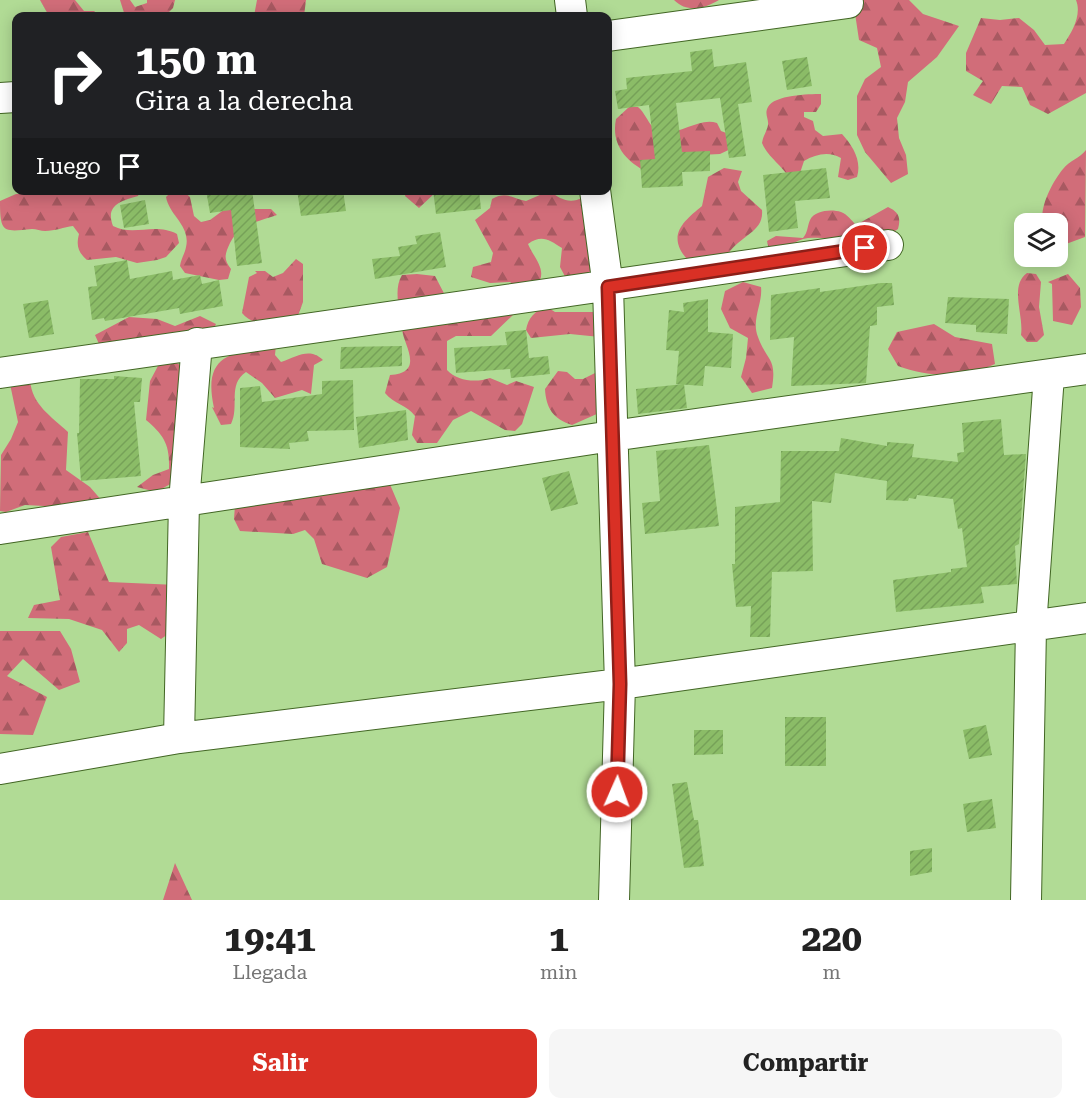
<!DOCTYPE html>
<html lang="es">
<style>
:root{--surface:#fff;--page:#f6f6f6;--text:#222;--muted:#767676;--accent:#d93025}
body{margin:0;font-family:"Roboto Serif",serif;background:var(--page);color:var(--text);height:100vh;display:flex;flex-direction:column;font-size:22px;white-space:nowrap}
*{box-sizing:border-box;margin:0}
p{font-size:20px;color:var(--muted)}
.icon{flex:none;width:33px;height:33px;fill:none;stroke:currentColor;stroke-width:2;stroke-linecap:round;stroke-linejoin:round}
.map{position:relative;height:900px;overflow:hidden}
.sheet{display:flex;flex-direction:column;background:var(--surface);flex:1}
.sheet>*{flex:none}
.guide{position:absolute;left:12px;top:12px;width:600px;height:183px;border-radius:12px;box-shadow:0 3px 15px #0003;background:#202124;color:#fff;overflow:hidden}
.controls{position:absolute;left:1014px;top:213px;display:grid;gap:12px}
.controls a{display:grid;place-items:center;width:54px;height:54px;border-radius:12px;background:var(--surface);box-shadow:0 3px 15px #0003;font-size:30px}
.pin{position:absolute;display:grid;place-items:center;width:51px;height:51px;color:#fff;margin:-26px;border:3px solid #fff;border-radius:50%;box-shadow:0 2px 6px #0007}
.me{position:absolute;width:66px;margin:-33px;rotate:2deg;stroke-linejoin:round;filter:drop-shadow(0 0 4px #0008)}
.turn{display:flex;align-items:center;gap:21px;height:126px;padding:0 24px;font-size:27px}
.turn .icon{width:78px;height:78px;stroke-width:2.5}
.turn b{display:block;font-size:42px;line-height:51px}
.then{display:flex;align-items:center;height:57px;padding:0 24px;background:#0003;gap:12px;font-size:22px}
.eta{display:flex;justify-content:space-evenly;align-items:center;height:102px;text-align:center}
.eta b{font-size:36px;font-weight:700;line-height:42px}
.action{display:flex;gap:12px;margin-top:auto;padding:12px 24px}
.action a{flex:1;height:69px;border-radius:12px;background:var(--accent);color:#fff;font-size:24px;font-weight:700;line-height:69px;text-align:center}
.action a+a{background:var(--page);color:var(--text)}
.map>svg:first-child{display:block}
</style>
<div class="map">
<svg width="1086" height="900" viewBox="0 0 1086 900">
<defs>
<pattern id="forest-firs" width="22" height="20" patternUnits="userSpaceOnUse" patternTransform="scale(1.5)"><rect width="22" height="20" fill="#d16d79"/><path d="M5 1l3.5 6h-7zM16 11l3.5 6h-7z" fill="#a85961"/></pattern>
<pattern id="building-hatch" width="6" height="6" patternUnits="userSpaceOnUse" patternTransform="scale(1.5)"><rect width="6" height="6" fill="#8bbc67"/><path d="M-1 1l2-2M0 6l6-6M5 7l2-2" fill="none" stroke="#76a158"/></pattern>
</defs>
<rect width="100%" height="100%" fill="#b1db95"/>
<path fill="url(#forest-firs)" d="M40 0H75L84 11H94L100 16H49Z
M120 0H130L135 7 147 3V0H175L173 8 165 16H125Z
M257 0H306L304 16H254Z
M674 0H719C704 9 687 13 674 0Z
M853 0H909L923 14 959 26 937 57 908 82 905 102 897 118 899 138 906 155 908 174 891 183 865 152 857 135V96L865 79 881 67 877 48 859 40Z
M1076 0H1086V93L1048 114 1030 105 1022 87 1002 86 991 104 973 95 983 81 966 71V53L981 18 1000 20 1019 18 1034 30 1045 45 1064 44C1072 32 1082 15 1076 0Z
M821 94V104L816 112H804V117L813 121 815 130 823 136 842 134C853 146 862 161 857 177L848 180 838 177 841 158C829 151 816 154 804 161L799 176 791 181C782 164 769 159 762 143 763 136 767 131 768 125 769 119 764 114 768 107 774 95 809 94 821 94Z
M629 107H638C645 113 647 121 653 127 672 144 695 116 717 123L721 131 729 134 739 145 720 154 700 155 647 172C625 161 611 144 616 119Z
M1086 150 1085 237 1066 244 1058 241V224L1043 223C1039 207 1053 181 1063 169 1069 161 1080 158 1086 150Z
M724 168 742 171 738 182 741 191 762 210C764 232 742 234 728 254L687 259C666 235 684 221 702 206L708 177Z
M36 190 84 191 86 195 114 191H140L138 196C121 201 105 205 113 226 134 237 154 222 177 234L179 243 166 257 157 260 137 263 116 257 87 260C78 252 76 246 79 234L73 226C64 227 55 231 45 231 41 231 36 229 32 229 3 232 0 233 0 201L16 194H34Z
M172 191H183L190 197 194 216 201 222 210 220 225 209H271L277 215C258 222 240 223 230 243 225 254 223 259 231 269L228 279 219 280 185 273 180 266C181 259 185 253 186 247 191 226 169 215 166 197Z
M406 191H437L419 208 405 196Z
M549 191C561 199 570 205 583 197L613 267 569 284 560 267 562 248C549 240 542 234 528 244 535 260 548 270 537 286L518 288 510 282 490 283 471 277 473 267 491 262 493 253 475 220 490 208 492 199C506 191 512 198 526 201Z
M888 207C899 212 901 218 898 229 862 253 844 235 808 238 793 240 784 252 769 250L767 241 776 236 803 238C808 232 807 227 810 220 815 210 832 209 841 212 847 214 852 221 856 225Z
M296 259 303 264V302L296 321C278 322 255 329 242 313L249 277 257 273 255 271H265L273 277 283 273Z
M1027 273 1036 274 1041 282 1039 307 1044 335 1037 342H1027L1021 335C1024 315 1009 286 1027 273Z
M417 274 435 276 448 301 517 307 513 315 491 336H456L447 341V370C457 381 476 383 490 378L507 385 516 381 534 387 522 424 515 431 505 430 471 411 453 420 437 443H417L412 435 415 416C407 405 394 404 385 393L390 375C426 373 403 344 402 329 400 312 393 289 402 275Z
M1068 274 1080 288 1081 307 1072 325 1053 321 1052 284 1048 282Z
M743 282 761 287C763 303 751 320 758 337 767 362 777 357 772 388L752 393 741 377 746 358 748 338 730 328 721 309 725 291Z
M547 307 555 312H602L600 337 570 334 531 338 526 330C528 318 535 310 547 307Z
M200 316 216 324 212 332 99 344 95 335 129 317 157 319 175 326Z
M934 324 955 337 992 344 995 364C965 378 930 378 898 366L888 349 897 332Z
M276 345 275 355 281 362C297 357 309 347 323 360L314 365 311 394 302 390 275 398 262 383 246 372C227 385 240 406 231 424L221 425 212 407 214 408C202 353 232 353 276 345Z
M177 363 186 370 174 482 156 492 137 487 153 475 169 469C170 445 164 435 146 420L150 381 159 364Z
M601 370 599 413 572 425C553 419 546 408 545 389L558 371 567 372 575 379H583Z
M30 380C32 405 51 416 68 432L66 470 90 487 103 502 64 507 25 505 6 512 0 511 1 455 11 439 18 422 10 384Z
M386 475 400 508 387 567 367 578 322 564 314 539 305 530 293 534 240 531 234 519 235 505Z
M88 532 109 582 177 585 184 623 161 639 139 625 127 629V643L119 652 102 630 69 619 28 618 34 605 60 600 51 547 61 537Z
M0 631H60L71 649 80 682 59 690 23 659 7 676 47 697 33 735 0 734Z
M175 863 192 900H163Z"/>
<path fill="url(#building-hatch)" d="M712 49 714 67 746 62 752 102 738 104 746 156 729 158 720 98 676 103 682 152 710 151V171L682 172 683 186 642 188 640 160 655 159 649 105 618 109 615 91 627 89 626 78 692 71 690 52Z
M807 57 812 86 787 90 782 61Z
M826 168 830 198 795 201 798 228 769 232 763 175Z
M206 190H252L262 263 237 266 231 210 210 213Z
M297 190H343L346 211 301 216Z
M433 190H479L481 209 436 214Z
M145 200 149 224 124 228 120 205Z
M440 232 446 267 375 279 372 259 400 256 398 247 417 244 415 236Z
M127 260 130 279 172 271 173 280 200 275 202 284 219 280 223 306 180 314 179 308 105 321 104 318 92 320 88 287 97 286 94 266Z
M881 283H892L894 305 877 307V325L870 326 866 383 791 386 794 337 770 340 771 295 820 288V292Z
M948 297 1009 299 1007 334 976 332V325L945 323Z
M708 299V332L733 334 731 368 705 366 703 386 676 384 679 351 666 350 669 310 684 312 683 303Z
M48 300 54 334 29 338 23 304Z
M526 330 529 358 548 356 550 374 511 378 510 369 456 373 454 348 507 345 505 332Z
M402 346V366L340 369 341 347Z
M114 376 142 378 140 402H134L141 476 81 481 77 433H79L80 379H114Z
M353 380 354 430 307 431 309 441 289 443 290 449 240 447V388L260 386 262 402 322 394V381Z
M684 384 687 408 638 414 636 389Z
M406 410 408 440 359 448 356 417Z
M1001 419 1004 455 1026 454 1019 544 1015 546 1017 584 981 587 984 603 896 612 893 580 951 572V569L967 567 962 528 958 529 953 499 917 495 916 499 909 498 908 501 886 500 887 481 835 473 831 503 812 501 813 571 772 572 770 637H750L751 606 736 607 732 564H735V507L780 502 781 451H839L841 438 887 446V442L914 444 912 457 958 462 957 453 964 452 962 423Z
M709 445 719 526 645 534 642 503 660 501 656 451Z
M569 471 578 504 551 511 542 478Z
M785 717H826V766H785Z
M986 725 992 755 969 759 963 730Z
M694 730H723V754L694 755Z
M687 782 694 820H698L704 866 684 868 672 784Z
M992 799 996 828 967 832 963 804Z
M932 848V872L910 876V851Z"/>
<g fill="none" stroke-linecap="round" stroke-linejoin="round">
<defs>
<path id="minor" d="M570 0 572 16
M608 36 848 3
M0 98 16 97
M595 190 608 287 620 684 614 900
M0 373 888 245
M0 529 612 436 1086 369
M179 738 184 502 197 343
M0 769 179 738 620 684 1086 618
M1026 900 1031 627 1049 375"/>
</defs>
<use href="#minor" stroke="#426624" stroke-width="32"/>
<use href="#minor" stroke="#fff" stroke-width="30"/>
</g>
<g fill="none" stroke-linecap="round" stroke-linejoin="round">
<defs>
<path id="route" d="M617 792 620 684 608 287 865 248"/>
</defs>
<use href="#route" stroke="#8d1f18" stroke-width="15"/>
<use href="#route" stroke="#d93025" stroke-width="10"/>
</g>
</svg>
<div class="controls">
<a><svg class="icon" aria-label="layers" viewBox="0 0 24 24"><path d="M12 4l9 5-9 5-9-5zM3 14l9 5 9-5"/></svg></a>
</div>
<div class="pin" style="left:865px;top:248px;background:#d93025"><svg class="icon" aria-label="arrive" viewBox="0 0 24 24"><path d="M6 21V4h12l-3 4 3 4H6"/></svg></div>
<svg class="me" style="left:617px;top:792px" viewBox="-20 -20 40 40"><circle r="17" fill="#d93025" stroke="#fff" stroke-width="3"/><path d="M0-11L8 9 0 5-8 9z" fill="#fff"/></svg>
<div class="guide">
<div class="turn"><svg class="icon" aria-label="right" viewBox="0 0 24 24"><path d="M7 20v-9h11M14 6l5 5-5 5"/></svg><div><b>150 m</b>Gira a la derecha</div></div>
<div class="then">Luego<svg class="icon" aria-label="arrive" viewBox="0 0 24 24"><path d="M6 21V4h12l-3 4 3 4H6"/></svg></div>
</div>
</div>
<section class="sheet">
<div class="eta">
<div><b>19:41</b><p>Llegada</p></div>
<div><b>1</b><p>min</p></div>
<div><b>220</b><p>m</p></div>
</div>
<div class="action"><a>Salir</a><a>Compartir</a></div>
</section>
